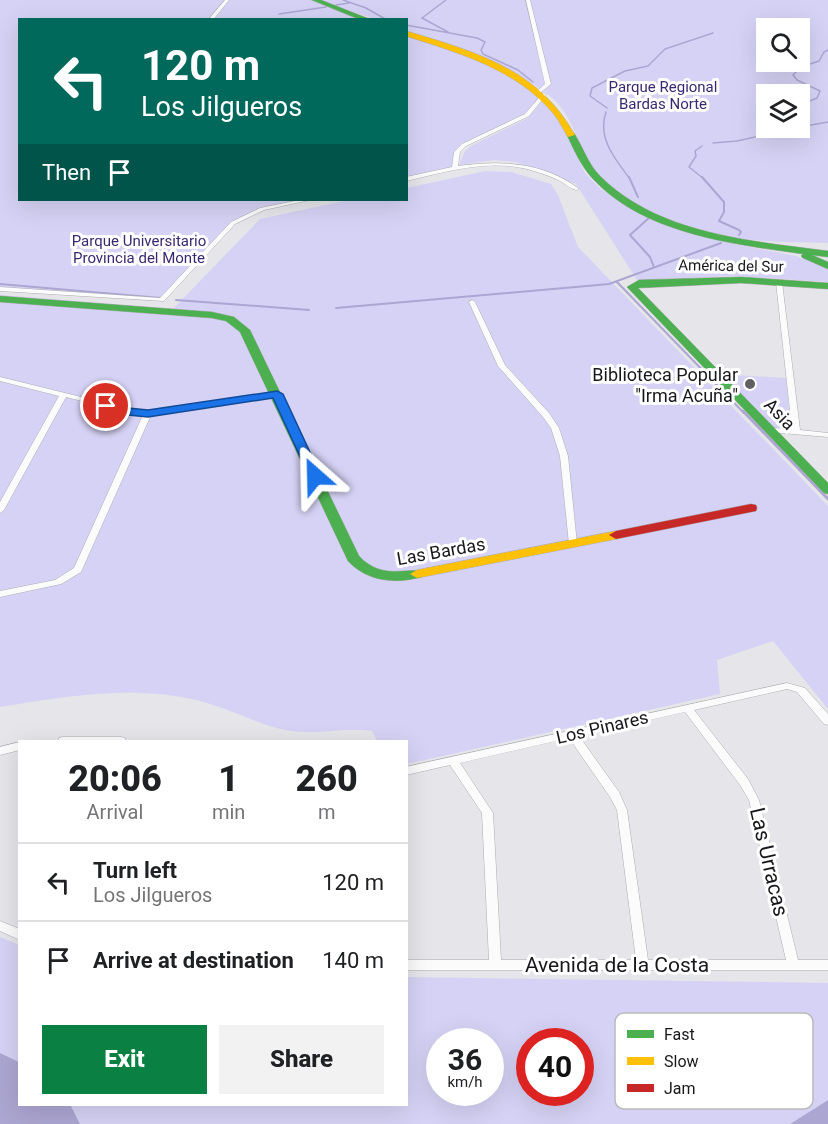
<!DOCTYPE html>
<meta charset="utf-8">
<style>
:root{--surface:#fff;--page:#f2f2f2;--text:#202124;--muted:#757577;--line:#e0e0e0;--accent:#0b8043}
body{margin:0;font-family:Roboto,sans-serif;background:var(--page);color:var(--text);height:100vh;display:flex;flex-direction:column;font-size:22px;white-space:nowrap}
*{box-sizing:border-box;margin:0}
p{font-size:20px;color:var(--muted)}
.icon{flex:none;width:33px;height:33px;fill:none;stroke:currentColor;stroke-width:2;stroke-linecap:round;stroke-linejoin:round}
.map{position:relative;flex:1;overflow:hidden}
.panel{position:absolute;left:18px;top:740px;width:390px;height:366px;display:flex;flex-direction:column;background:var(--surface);border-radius:0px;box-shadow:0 6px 24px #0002}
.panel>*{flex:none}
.guide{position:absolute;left:18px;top:18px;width:390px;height:183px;border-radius:0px;box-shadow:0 6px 24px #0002;background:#00695c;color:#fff;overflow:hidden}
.controls{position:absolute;left:756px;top:18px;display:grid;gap:12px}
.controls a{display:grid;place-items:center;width:54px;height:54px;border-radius:0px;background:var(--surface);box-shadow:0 6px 24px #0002;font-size:30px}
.speed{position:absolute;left:426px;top:1028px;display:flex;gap:12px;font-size:30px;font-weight:700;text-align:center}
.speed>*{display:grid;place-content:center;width:78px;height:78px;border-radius:50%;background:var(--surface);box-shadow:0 6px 24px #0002;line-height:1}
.speed small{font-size:15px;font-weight:400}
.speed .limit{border:9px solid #d22;background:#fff;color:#111}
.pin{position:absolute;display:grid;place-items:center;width:51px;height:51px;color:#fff;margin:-26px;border:3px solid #fff;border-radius:50%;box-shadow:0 2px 6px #0007}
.me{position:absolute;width:66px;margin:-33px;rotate:335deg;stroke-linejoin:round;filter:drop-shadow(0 0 4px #0008)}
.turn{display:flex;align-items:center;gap:21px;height:126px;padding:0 24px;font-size:27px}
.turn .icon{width:78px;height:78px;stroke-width:2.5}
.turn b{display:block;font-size:42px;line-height:51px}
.then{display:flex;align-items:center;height:57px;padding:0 24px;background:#0003;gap:12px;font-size:22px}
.eta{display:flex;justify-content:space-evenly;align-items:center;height:102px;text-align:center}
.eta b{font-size:36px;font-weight:800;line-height:42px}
.action{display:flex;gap:12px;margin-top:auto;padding:12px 24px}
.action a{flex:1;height:69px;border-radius:0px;background:var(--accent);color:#fff;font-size:24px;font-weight:800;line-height:69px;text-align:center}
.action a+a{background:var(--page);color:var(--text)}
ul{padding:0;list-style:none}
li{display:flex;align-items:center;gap:18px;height:78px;padding:0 24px;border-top:2px solid var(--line)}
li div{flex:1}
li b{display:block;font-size:22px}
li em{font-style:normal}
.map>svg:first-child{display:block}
</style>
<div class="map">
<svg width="828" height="1124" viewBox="0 0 828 1124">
<rect width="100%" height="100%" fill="#e5e5ea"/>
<path fill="#d6d2f5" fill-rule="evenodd" d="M0 0H315L369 19 20 20V200H307L262 209 233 223 162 300 157 301 0 289Z
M319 0H828V243C797 242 763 243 732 237 692 229 630 209 601 178 578 155 576 117 551 97 510 64 455 48 407 31L406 20 374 19ZM766 28H800V62H766ZM766 94H800V128H766Z
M407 33 500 69 543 95 520 119 477 138 457 152 455 168 407 179Z
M543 100 560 122 585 173 601 189 614 197 672 225 735 244 796 256 828 268V282L733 276 637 280 576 184 516 162 493 160 459 165 465 151 471 146 528 118Z
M485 171 511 172 551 184 558 195 578 247 828 506V709L773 641 717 660 720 694 407 764 406 741H377L372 731C345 727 319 735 291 731 260 726 233 710 204 702 136 684 68 696 0 707V295L173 309 260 219 349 200H406L407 188Z
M720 374 786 378 791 429 774 428Z
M0 937 19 945V1062L0 1053Z
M407 977 828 983V1100L790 1124H80L70 1104H406ZM440 1041H490V1092H440ZM530 1041H580V1092H530Z"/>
<path fill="#aca6d2" d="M0 1053 19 1062 20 1104H70L80 1124H0Z
M828 1100V1124H790Z"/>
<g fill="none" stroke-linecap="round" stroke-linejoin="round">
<path stroke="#aca6d2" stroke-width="1.5" d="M343 0 366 8 387 20
M446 0 422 18 448 32
M336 5 349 3
M279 14 326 7
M406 25 477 38 485 42 481 50 483 54 518 70 533 82
M800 105 817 98 820 91 797 80 793 75 801 67 819 61 824 52 828 50
M607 108 590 96 592 88 625 71 648 66 665 49 713 33
M606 112C597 138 615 159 630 179
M800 115 802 121 800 126
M800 127 828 122
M713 143 737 141 796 128
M702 146 695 151 696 156 689 167 704 179"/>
<path stroke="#aca6d2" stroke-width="2" d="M629 177 638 197
M702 177 724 202V212L719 221 739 230 741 232 739 235
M650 217 630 235 650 257 654 267
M617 282 744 413
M0 284 161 298
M176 300 309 310
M336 308 609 284 721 243"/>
<path stroke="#aca6d2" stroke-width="3" d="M743 411 828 499"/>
<defs>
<path id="street" d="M225 0H229L213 20H208Z
M526 0H530L551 84 539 94 536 92 545 84Z
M543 93 546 95 529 116 466 146 460 152 458 166C500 160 543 162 578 188V190C571 190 565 183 558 180 548 175 537 172 527 169 487 159 445 172 406 181V177L452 167 454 152 462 144 525 114Z
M300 200H310L264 210 235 224 164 301 0 291V287L160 298 231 222 260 208Z
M779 280 782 282 800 430 828 433V437L770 432 766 430 770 428 792 429 776 282Z
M472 300 475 302 505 365 549 413 559 428 568 456 577 544 576 546 573 547 569 544 560 456 551 428 543 417 498 366 469 302Z
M0 377 138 411C185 409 231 397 277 392L281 394 277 396 151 415 81 572 61 584 0 597V591L55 580 74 568 143 415H138L66 397 4 510 0 513V502L59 396 0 381Z
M787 683 805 688 828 714V725L824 724 797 692 787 689 694 710 748 779 759 800 798 960H828V970H406V960H489L482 813 450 765 406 775V767ZM685 712 740 785 749 800 786 960H648L627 810 619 792 579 736ZM569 738 610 797 617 810 636 960H501L493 813 460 763Z
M63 737H121L125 738 126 741H58L59 738Z
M20 742V750L0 755V747Z
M0 921 20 929V940L0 931Z"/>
<path id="fast" d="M312 0H321L372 20H361Z
M568 133H574C583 147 588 164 600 176 658 234 751 241 828 251V257L812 255 828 262V269L803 258 801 256 803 254C733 244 644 234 593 179 581 166 574 150 567 135Z
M741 277 828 283V289L741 283 638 288 828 483V494L824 493 627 287 639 280Z
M0 296 212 312 234 317 250 330 359 556C385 584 413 563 424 574L422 577C395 584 368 582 348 561L240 332 226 321 212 318 0 302Z"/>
<path id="slow" d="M406 31C453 45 508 60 544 95 557 107 566 120 575 135L568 137C563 129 559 120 553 113 516 69 459 53 406 36Z
M616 531 621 532 623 535 621 538 417 578 410 574 417 570Z"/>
<path id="jam" d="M751 504 756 505 757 508 756 511 616 539 609 535 616 531Z"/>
</defs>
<use href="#street" stroke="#adadb1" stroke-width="1"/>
<use href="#fast" stroke="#adadb1" stroke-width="1"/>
<use href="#slow" stroke="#adadb1" stroke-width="1"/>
<use href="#jam" stroke="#adadb1" stroke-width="1"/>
<use href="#street" fill="#fbfbfc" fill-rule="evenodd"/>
<use href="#fast" fill="#4caf50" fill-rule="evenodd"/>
<use href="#slow" fill="#ffc107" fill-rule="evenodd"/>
<use href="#jam" fill="#c62828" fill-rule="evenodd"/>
</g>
<path fill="#1a73e8" stroke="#114b97" stroke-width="1.5" d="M277 391 283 394 321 476 319 479 315 480 309 476 273 398 148 417 128 415 102 409 100 406 106 403 128 408 148 410Z"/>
<circle fill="#605f63" stroke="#fff" stroke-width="2" cx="750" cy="384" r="6"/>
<g text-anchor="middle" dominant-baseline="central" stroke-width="6" stroke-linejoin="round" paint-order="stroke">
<g font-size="15" fill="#3a2970" stroke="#fff">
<text x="663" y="87">Parque Regional<tspan x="663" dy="17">Bardas Norte</tspan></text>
<text x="139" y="241">Parque Universitario<tspan x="139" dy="17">Provincia del Monte</tspan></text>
</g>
<g font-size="15" fill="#18171b" stroke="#fff">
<text transform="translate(731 266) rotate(1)">América del Sur</text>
</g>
<g font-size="18" fill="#18171b" stroke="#fff" text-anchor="end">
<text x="738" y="374">Biblioteca Popular<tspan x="738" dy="21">"Irma Acuña"</tspan></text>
</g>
<g font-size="18" fill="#18171b" stroke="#fff">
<text transform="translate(780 414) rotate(46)">Asia</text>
<text transform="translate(441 551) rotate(-10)">Las Bardas</text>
<text transform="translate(602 727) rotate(-13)">Los Pinares</text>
</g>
<g font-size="21" fill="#18171b" stroke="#fff">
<text transform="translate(769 862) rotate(77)">Las Urracas</text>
<text x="617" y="965">Avenida de la Costa</text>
</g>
</g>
<rect x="615" y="1013" width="198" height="96" rx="9" fill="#fff" stroke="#bab9bb" stroke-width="1.5"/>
<rect x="627" y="1030" width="27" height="8" fill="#4caf50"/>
<rect x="627" y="1057" width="27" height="8" fill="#ffc107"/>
<rect x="627" y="1084" width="27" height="8" fill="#c62828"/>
<g font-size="16" fill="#18171b">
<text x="664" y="1040">Fast</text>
<text x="664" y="1067">Slow</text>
<text x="664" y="1094">Jam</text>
</g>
</svg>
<div class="controls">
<a><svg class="icon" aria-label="search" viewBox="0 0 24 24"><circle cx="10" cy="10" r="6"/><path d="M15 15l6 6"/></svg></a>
<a><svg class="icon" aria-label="layers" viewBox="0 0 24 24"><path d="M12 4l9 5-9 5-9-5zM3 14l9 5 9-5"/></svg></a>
</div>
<div class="speed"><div>36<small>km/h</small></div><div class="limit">40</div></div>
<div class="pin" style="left:106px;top:406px;background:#d93025"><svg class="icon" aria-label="arrive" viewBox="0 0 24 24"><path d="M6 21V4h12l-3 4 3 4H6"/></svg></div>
<svg class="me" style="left:315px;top:476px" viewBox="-20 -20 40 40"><path d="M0-17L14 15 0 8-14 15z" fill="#1a73e8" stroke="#fff" stroke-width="4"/></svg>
<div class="guide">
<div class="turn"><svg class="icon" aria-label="left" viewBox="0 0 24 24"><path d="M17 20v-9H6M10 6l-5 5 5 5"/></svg><div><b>120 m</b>Los Jilgueros</div></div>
<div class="then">Then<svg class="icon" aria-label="arrive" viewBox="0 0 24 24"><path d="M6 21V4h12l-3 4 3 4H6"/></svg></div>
</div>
<section class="panel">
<div class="eta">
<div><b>20:06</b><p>Arrival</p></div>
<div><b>1</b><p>min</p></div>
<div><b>260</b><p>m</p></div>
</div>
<ul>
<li><svg class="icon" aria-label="left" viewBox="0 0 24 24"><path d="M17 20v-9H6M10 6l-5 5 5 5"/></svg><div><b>Turn left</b><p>Los Jilgueros</p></div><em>120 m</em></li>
<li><svg class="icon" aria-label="arrive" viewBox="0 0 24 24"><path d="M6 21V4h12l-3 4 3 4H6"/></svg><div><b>Arrive at destination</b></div><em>140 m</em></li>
</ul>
<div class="action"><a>Exit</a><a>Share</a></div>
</section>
</div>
